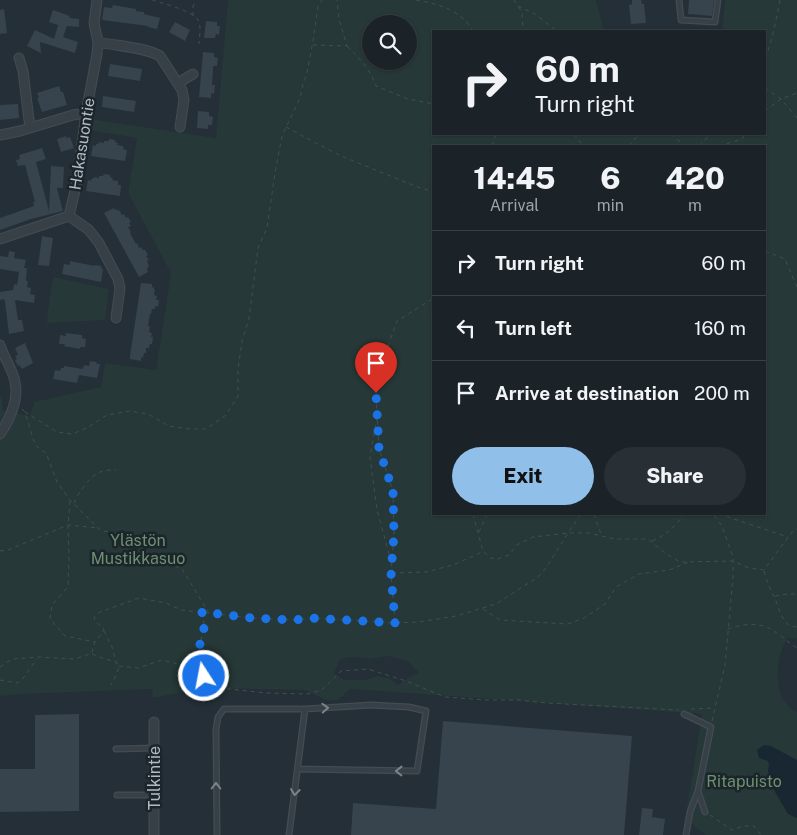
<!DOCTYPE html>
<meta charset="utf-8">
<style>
:root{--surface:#1b2329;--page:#282f35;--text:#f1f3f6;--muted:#a0a4a8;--line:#394046;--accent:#90c0ea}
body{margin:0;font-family:"Public Sans",sans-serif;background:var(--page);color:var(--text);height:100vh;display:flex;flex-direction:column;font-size:19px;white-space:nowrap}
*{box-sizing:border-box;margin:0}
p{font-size:16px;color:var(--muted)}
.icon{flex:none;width:28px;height:28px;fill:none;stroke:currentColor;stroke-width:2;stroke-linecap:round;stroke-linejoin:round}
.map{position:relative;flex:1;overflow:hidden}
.sheet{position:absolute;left:432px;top:145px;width:334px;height:370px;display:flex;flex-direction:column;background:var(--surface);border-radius:0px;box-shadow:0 1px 4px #0004,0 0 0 1px var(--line)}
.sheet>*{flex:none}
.guide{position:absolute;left:432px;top:30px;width:334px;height:105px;border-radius:0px;box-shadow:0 1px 4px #0004,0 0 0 1px var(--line);background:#1b2329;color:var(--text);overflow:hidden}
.controls{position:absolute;left:362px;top:15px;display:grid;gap:10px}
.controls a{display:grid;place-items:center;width:55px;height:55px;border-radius:50%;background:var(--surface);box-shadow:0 1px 4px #0004,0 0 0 1px var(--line);font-size:25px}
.pin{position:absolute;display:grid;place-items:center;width:42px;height:42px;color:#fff;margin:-51px -21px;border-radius:50% 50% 50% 0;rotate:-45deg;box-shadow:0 0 5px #0007}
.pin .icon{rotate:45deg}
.me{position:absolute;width:55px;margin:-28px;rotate:349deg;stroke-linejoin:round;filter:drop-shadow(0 0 4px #0008)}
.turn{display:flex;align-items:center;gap:18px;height:105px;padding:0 20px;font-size:22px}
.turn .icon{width:65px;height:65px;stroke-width:2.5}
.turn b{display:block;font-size:35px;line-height:42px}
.eta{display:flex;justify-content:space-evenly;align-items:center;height:85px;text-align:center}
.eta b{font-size:30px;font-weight:800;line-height:35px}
.cta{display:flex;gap:10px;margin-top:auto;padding:10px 20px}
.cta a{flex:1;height:58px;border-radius:30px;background:var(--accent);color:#111;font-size:20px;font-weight:800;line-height:58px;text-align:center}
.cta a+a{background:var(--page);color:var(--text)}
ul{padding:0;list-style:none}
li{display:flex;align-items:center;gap:15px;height:65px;padding:0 20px;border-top:1px solid var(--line)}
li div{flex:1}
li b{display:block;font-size:19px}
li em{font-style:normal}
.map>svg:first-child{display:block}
</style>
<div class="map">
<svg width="797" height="835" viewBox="0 0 797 835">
<rect width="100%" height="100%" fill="#242f37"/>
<path fill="#263837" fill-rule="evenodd" d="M228 0H596L604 31H434V134H765V31H722L725 0H797V639L788 638C774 657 772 702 797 712V835H706L695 827 686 814 702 714 350 689 338 700 332 701 324 699 306 690 202 688 153 698 152 689 22 694 0 696V398L1 396 3 411 30 416 34 402 101 387 105 363 156 370 171 273 128 193 137 138 88 130 90 119 216 138ZM371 24H409V61H371ZM434 146H765V514H434ZM387 656 408 661 419 673 410 677 398 685 390 679 378 676 365 680H344L334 673 340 660 345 658 353 657 369 659Z
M53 277 109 289 105 320 47 323 48 310Z"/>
<path fill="#192733" d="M764 745 771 746 797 760V818L788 814 775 792 768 771 769 765 768 761 759 758 757 750Z"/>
<path fill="#37434d" d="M632 0H641L642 4H644L646 23 631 24 629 5 632 4Z
M689 0H714L712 16 688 14Z
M113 5 136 9V11L144 12V14L160 18 157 29 148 27V26L102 20 104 7 112 8Z
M4 9 7 33 0 34V10Z
M53 10 70 16 69 18 79 19V27L67 26 63 37 78 42 75 53 40 42 41 53 27 46 35 30 54 39 58 25 49 22Z
M206 21 217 22V26H220L219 35 216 34 215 38H204Z
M175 22 190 30 185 41 169 32Z
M203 52 214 53V57L218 58 217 66H213V70L212 85H215L214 94 211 93V98L199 97Z
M110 64 142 69 140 81 108 76Z
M59 86 61 92H63L67 105 42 112 37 98H39L37 93Z
M103 96 136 101 134 112 102 107Z
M18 104 19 118 0 120V105Z
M198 111 209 112V116L213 117 212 125H208V129L197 128Z
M66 136V138L70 137 74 148 61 152 57 139Z
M109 139 115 140V142L118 143 117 145 123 146 124 150H127L125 161 91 156 93 145 96 146V144H98L99 142 104 143V141H109Z
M42 148 46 159 36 162 49 211 51 166 64 167 63 188H57L63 211 31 219 0 230V218L34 206 33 202H35L25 165 18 166 16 160 20 159 19 155Z
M104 174 110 175V177L113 178 112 180 118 181V185H121L120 196 86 191 88 180 91 181V179H93L94 177 99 178V176H103Z
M114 208 115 210 117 209 118 211 119 210 122 215 124 214 126 218 128 217 131 222 129 223 131 226 128 227 131 232 130 233 136 244 137 243 139 248 141 247 143 250H145L148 255 146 256 149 260 147 261 149 266 147 269 148 272 139 277 104 213Z
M42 236 53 238 49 266 38 265Z
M9 251 15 252 14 258 26 260 24 268H27L26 281H28L27 287 31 288 30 294 35 295 34 303 15 300 18 320H22L24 331 9 334 5 302 4 299 0 300V292L13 290 14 284 17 285 19 272 0 269V256L8 257Z
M70 261 95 266V265L101 266V268L103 269 101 282 62 274 64 264 70 265Z
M141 283 152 284V287L154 288V290H155L154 295 157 296 156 300H159L158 307 155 306V309H152L151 314H150L148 326 150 327 149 332 152 333 151 337H153L152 344H150L149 348H146V353H144L143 358 141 357V361L130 359V356Z
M66 333 82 335V338L86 339 85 347H80V349L64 346 65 344H59L60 335 66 336Z
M25 343 33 363 22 369 19 365 18 366 15 360 17 359 15 356 18 355 15 348Z
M90 361 97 362 96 364H100L97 378 79 375 77 383 53 379 55 370 60 371 61 368H64V366L83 369 84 365 89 366Z
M79 714V811L0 812V769H35V715Z
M443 721 632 736 624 835H351L353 803 436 809Z
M642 808 653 809 652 817 665 819 663 835H639Z"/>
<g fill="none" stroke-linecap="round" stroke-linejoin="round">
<defs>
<path id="service" d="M679 0 681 20 715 22 718 0
M684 714 711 727 698 791 690 812 686 835
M116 749 154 748
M698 791 705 812
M117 795H154
M217 835 216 729 218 717 224 709H305L371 705 409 707 426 711 417 771 298 769
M289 835 305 709"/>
<path id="minor" d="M98 42C116 46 145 47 160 56L182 90 184 100 180 127
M19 58 23 71 30 128
M178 83 193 74
M0 135 20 131 73 115 86 113
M69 216 89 230 99 243 118 279 120 288 116 318
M0 239 69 216 77 182 86 113 97 54 98 42 94 23 97 0
M0 345C4 358 13 370 15 382 19 401 10 419 0 434
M154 835V722"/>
</defs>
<use href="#service" stroke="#444c53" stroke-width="7"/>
<use href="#minor" stroke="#444c53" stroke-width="11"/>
<path stroke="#3f504f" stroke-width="1" stroke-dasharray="4 4" stroke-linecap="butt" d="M152 0C162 3 193 11 198 20 202 26 199 37 199 44
M416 0C439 4 461 10 473 31
M514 0 522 12 523 31
M518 6 535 14 557 31
M193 16V6L195 2
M313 45 347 46 339 19 337 0
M347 46C360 59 370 69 376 86L408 99 434 104
M765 58C773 39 776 20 780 0
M765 88 781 99 797 118
M765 111 781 99 797 93
M286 127 329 150 346 158 415 186 434 192
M574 134 583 146
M671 134 685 146
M492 146 496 134
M629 146 639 134
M699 146 711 134
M719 146 742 139 745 134
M765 251 785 259 797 287
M22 409 25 412 35 445 46 453 57 482 70 500 100 530 125 536 154 557 182 569 209 613
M25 412 57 432 72 434 87 428 107 415 130 411 148 414 169 426 190 429H206L226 415 238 396V370L242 341 249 319 258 248 267 228 275 173 282 136 300 98 303 85 307 73 313 41 318 6 322 0
M377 417 370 457 377 510 391 561
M70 501 68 525 69 557 68 587 52 605 50 619 65 636 95 642
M74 503C78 493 90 476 100 472 104 470 111 470 116 470
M473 514 483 551 490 558 498 559 509 555 517 545 533 537 568 533H588L615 539H648L665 553 680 562 733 561 749 568 764 570 792 532 797 529
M594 514 601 534
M719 514 788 537
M479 532 487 514
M652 541C670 533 672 528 685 514
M0 551 8 550 68 525 99 528
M764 571C765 576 767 581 769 586 771 591 774 596 776 601 780 611 783 627 797 627
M392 573 426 572 453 565 482 552
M775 596 788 594H797
M483 609 500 620 549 623 568 624 584 618 605 604 616 587 639 574 669 570 689 562
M203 613 204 628 200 644 199 659 209 689H230L266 693 307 694 322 690 341 671 368 669 406 681 445 697 486 700H519L546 703 679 710
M395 622 391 573 394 535 393 491 379 449 376 393 386 352 397 321 434 298
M728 629C740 624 759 622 771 629 780 635 788 642 797 648
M104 631 112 647 116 662
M92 654C100 658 108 659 117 663 121 670 114 678 111 685
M119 666 138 668 162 660 185 666 203 676
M0 667 12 659 38 657 75 659 92 653C93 649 93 646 95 642 98 637 102 635 104 629L97 623 94 618 95 616 100 612 139 598 166 603 181 610 252 618 295 620 311 618 395 623 419 622 456 616 496 604 538 577 546 568 568 533 581 514
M0 680 17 683 21 681 37 659
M691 709 715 708
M712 721 725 665 733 577V557L722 526 713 514
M710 815 732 830 743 826H754L761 835"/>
<use href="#service" stroke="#374047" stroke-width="4.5"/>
<use href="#minor" stroke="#374047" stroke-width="9"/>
</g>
<defs><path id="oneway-chevron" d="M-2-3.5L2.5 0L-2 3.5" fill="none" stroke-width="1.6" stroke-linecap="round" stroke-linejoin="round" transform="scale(1.25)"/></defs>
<g stroke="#7b848b">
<use href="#oneway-chevron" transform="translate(325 708) rotate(-3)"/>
<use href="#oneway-chevron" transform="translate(399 771) rotate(-179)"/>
<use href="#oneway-chevron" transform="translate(216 786) rotate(-90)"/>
<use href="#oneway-chevron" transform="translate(295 792) rotate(97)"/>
</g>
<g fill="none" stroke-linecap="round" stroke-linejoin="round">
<path stroke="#1a73e8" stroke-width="9" stroke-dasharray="0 16.2" d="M204 676 199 658 200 644 204 628 202 612 252 618 295 620 311 618 395 623 391 573 394 535 393 491 379 449 376 393"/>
</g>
<g text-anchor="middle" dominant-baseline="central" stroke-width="5" stroke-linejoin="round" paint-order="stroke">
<g font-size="16" fill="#b2bbc3" stroke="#1d252c">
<text transform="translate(82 144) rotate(-81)">Hakasuontie</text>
<text transform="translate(154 778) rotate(-90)">Tulkintie</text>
</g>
<g font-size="16" fill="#6c916f" stroke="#1d252c">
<text x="138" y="540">Ylästön<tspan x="138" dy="18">Mustikkasuo</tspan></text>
<text x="744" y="781">Ritapuisto</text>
</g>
</g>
</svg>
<div class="controls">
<a><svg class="icon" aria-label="search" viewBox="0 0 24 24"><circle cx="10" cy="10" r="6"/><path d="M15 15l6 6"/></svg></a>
</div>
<div class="pin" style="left:376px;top:393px;background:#d93025"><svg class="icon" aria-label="arrive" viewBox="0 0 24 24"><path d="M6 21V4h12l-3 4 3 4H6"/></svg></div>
<svg class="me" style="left:204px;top:676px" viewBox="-20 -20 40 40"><circle r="17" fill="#1a73e8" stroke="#fff" stroke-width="3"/><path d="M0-11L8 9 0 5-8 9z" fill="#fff"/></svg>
<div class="guide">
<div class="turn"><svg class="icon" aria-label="right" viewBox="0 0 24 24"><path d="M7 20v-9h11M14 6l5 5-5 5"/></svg><div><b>60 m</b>Turn right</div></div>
</div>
<section class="sheet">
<div class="eta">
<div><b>14:45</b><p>Arrival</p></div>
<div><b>6</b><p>min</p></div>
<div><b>420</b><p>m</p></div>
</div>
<ul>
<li><svg class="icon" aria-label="right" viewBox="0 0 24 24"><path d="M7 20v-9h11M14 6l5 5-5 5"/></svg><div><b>Turn right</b></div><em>60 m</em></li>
<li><svg class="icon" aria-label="left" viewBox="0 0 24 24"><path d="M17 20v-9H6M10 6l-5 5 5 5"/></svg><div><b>Turn left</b></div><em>160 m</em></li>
<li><svg class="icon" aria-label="arrive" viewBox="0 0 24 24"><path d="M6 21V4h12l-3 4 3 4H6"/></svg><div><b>Arrive at destination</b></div><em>200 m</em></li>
</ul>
<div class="cta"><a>Exit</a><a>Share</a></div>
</section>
</div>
